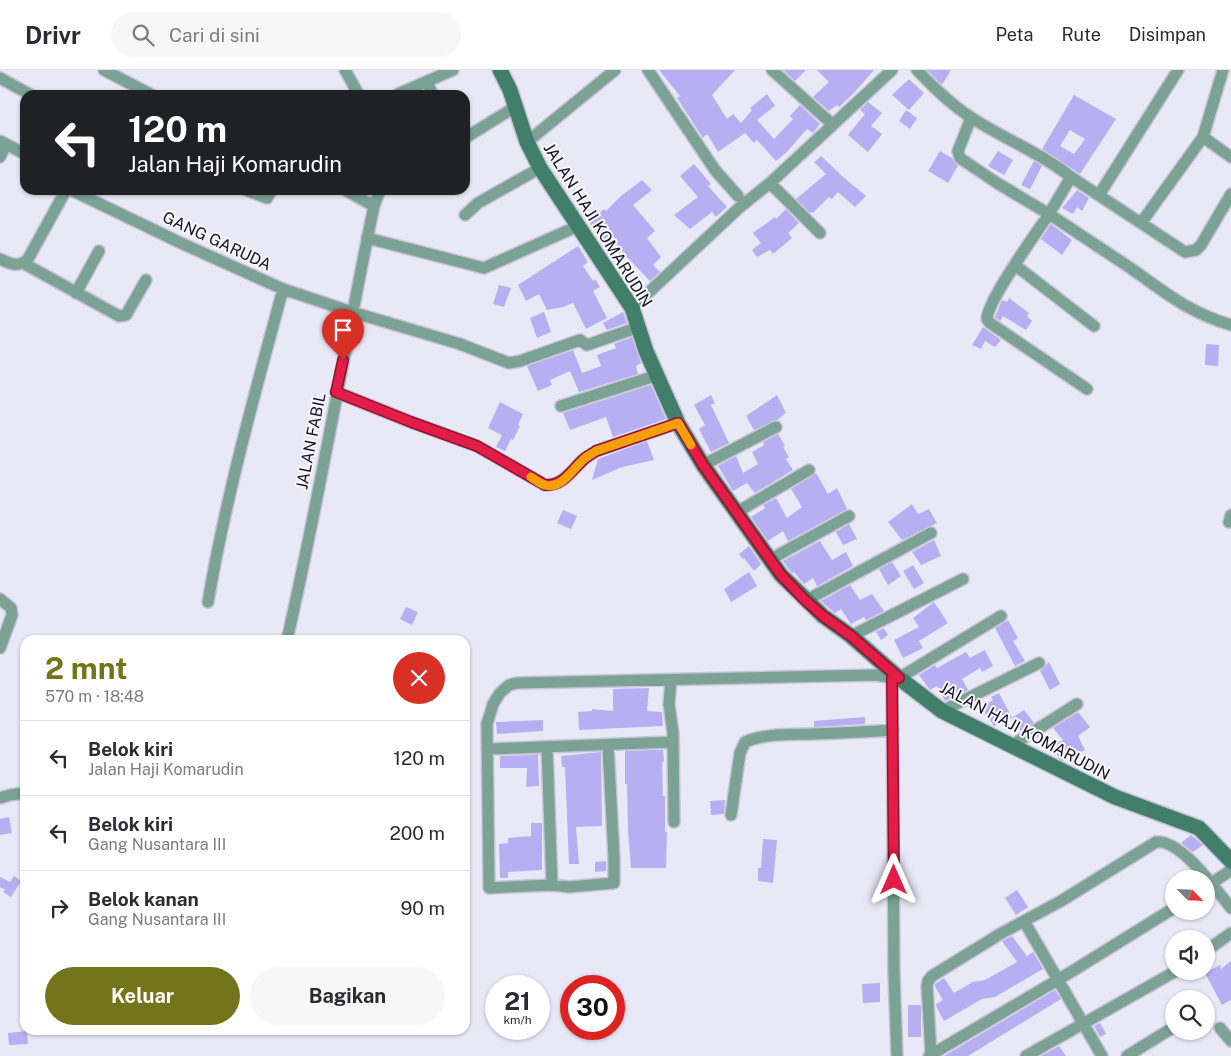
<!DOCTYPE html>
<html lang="id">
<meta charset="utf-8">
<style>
:root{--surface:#fff;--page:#f7f7f7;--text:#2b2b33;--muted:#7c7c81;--line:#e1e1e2;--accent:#74751a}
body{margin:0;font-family:"Public Sans",sans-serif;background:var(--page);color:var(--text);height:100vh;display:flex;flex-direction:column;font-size:19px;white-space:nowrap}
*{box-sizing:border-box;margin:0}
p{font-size:16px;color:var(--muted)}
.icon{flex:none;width:28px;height:28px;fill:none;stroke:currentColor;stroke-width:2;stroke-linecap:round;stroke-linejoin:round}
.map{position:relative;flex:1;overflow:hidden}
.details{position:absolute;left:20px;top:565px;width:450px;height:400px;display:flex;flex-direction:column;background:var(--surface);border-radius:15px;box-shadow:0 1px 4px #0004}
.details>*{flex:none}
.top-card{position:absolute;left:20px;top:20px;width:450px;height:105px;border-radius:15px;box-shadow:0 1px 4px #0004;background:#202124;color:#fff;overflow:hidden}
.needle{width:32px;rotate:114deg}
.controls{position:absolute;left:1165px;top:800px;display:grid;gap:10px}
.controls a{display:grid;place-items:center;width:50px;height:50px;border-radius:50%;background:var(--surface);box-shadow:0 1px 4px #0004;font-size:25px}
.speed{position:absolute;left:485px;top:905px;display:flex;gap:10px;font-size:25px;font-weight:700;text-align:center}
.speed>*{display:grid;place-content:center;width:65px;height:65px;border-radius:50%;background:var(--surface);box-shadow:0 1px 4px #0004;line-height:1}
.speed small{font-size:12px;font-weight:400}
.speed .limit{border:8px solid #d22;background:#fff;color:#111}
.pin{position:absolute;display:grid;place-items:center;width:42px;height:42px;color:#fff;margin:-51px -21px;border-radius:50% 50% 50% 0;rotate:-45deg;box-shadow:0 0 5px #0007}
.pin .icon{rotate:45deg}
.me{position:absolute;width:55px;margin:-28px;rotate:0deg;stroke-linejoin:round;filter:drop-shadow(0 0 4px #0008)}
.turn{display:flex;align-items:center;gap:18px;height:105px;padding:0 25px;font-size:22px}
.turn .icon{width:65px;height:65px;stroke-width:2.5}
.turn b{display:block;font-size:35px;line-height:42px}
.round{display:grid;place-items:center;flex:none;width:52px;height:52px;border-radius:26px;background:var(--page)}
.head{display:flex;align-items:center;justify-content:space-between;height:85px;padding:0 25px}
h1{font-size:30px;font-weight:700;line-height:38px;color:var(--accent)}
.cta{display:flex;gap:10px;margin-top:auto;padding:10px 25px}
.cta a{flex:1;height:58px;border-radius:30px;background:var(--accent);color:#fff;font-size:20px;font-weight:700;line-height:58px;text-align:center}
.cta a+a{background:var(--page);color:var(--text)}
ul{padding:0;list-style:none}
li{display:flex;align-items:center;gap:15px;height:75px;padding:0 25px;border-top:1px solid var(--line)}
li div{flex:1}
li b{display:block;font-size:19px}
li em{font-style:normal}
header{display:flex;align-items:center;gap:30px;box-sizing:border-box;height:70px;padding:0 25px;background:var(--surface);border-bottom:1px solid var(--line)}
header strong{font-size:24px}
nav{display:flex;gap:28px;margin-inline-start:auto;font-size:18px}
.search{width:350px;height:45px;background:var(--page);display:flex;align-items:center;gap:12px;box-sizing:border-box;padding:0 18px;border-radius:28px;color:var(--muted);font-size:19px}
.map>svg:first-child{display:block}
</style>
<header>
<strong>Drivr</strong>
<div class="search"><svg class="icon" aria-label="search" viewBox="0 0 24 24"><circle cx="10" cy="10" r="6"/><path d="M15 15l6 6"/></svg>Cari di sini</div>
<nav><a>Peta</a><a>Rute</a><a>Disimpan</a></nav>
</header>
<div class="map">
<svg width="1231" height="986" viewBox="0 0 1231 986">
<rect width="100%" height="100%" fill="#e9e8f7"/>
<path fill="#b7aff2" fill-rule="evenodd" d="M659 0H735L712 25 727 49 733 44 741 53 752 40 750 38 767 24 775 36 757 50 774 69 793 49 790 46 800 35 820 54 813 63 807 59 786 83 776 91 757 70 754 73 745 63 718 82 707 64 703 68 677 28 680 26Z
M783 0H806L795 11Z
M817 0H874L854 23 839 37 837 35 829 41 813 27 829 12Z
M927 0H951L942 15Z
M909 9 924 23 909 40 892 25Z
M1074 25 1116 49 1080 104 1042 79ZM1070 60 1085 69 1074 84 1060 76Z
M868 32 882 43 871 56 882 64 868 82 848 65 865 44 860 40Z
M906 40 917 48 910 59 899 51Z
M940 81 952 88 958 96 948 113 928 101Z
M998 81 1013 90 1004 105 988 96Z
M821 86 842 106 866 126 855 137 838 122 832 129 829 127 813 143 812 142 810 143 796 129 826 104 814 92Z
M1034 91 1042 96 1030 119 1021 115Z
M694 94 711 114 708 116 727 137 716 147 712 142 690 159 674 145 698 127 680 106Z
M642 110 652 120 633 135 655 161 647 168 661 187 653 195 660 202 650 211 625 185 610 165 604 171 589 152 604 139 606 141 621 126Z
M1077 120 1089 128 1082 141 1077 137 1073 144 1062 138Z
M786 139 799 153 788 163 792 168 773 184 770 180 757 187 752 180 761 173 753 163 775 147 776 149Z
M1051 154 1072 170 1062 185 1041 169Z
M578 176 588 192 583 196 593 211 595 209 600 217 593 221 607 248 586 259 573 233 563 237 547 240 539 224 526 231 518 215Z
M499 215 511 218 504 237 493 234Z
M1009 228 1029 243 1027 246 1032 251 1026 260 1003 246 1000 251 995 247 1002 230 1007 232Z
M544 242 551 262 537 268 530 248Z
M623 242 627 253 607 260 603 253Z
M983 257 1001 270 995 277 985 271 981 279 972 275Z
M632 267 641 293 636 296 638 304 579 322 570 301 550 310 552 315 538 321 527 296 573 280 582 303 601 296 597 285 616 278 614 274Z
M1206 274 1219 275 1218 296 1205 295Z
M651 315 666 349 613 367 606 347 570 360 563 343Z
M711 325 715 333 711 335 729 373 711 382 699 359 705 355 694 335Z
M777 325 786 343 777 350 754 360 746 346Z
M500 332 523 344 518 355 520 356 513 370 511 369 505 381 496 377 502 365 488 358Z
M778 364 785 376 783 377 789 387 786 389 793 400 755 423 747 413 733 421 718 396 736 386 743 403 758 394 752 382 764 375 763 372Z
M647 371 654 390 622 397 592 410 598 389Z
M816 403 828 424 837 418 847 439 788 471 783 461 768 471 751 447 765 438 763 435 776 428 787 448 802 437 791 419Z
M912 434 918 444 929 439 937 453 902 470 888 452Z
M563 440 577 446 571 459 557 453Z
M849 454 857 469 843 475 836 462Z
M934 470 941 486 921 495 912 482Z
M820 471 832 490 846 482 853 496 817 516 813 508 804 514 794 502 792 503 783 491Z
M749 476 761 494 754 501 744 488 743 489 739 484Z
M892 492 901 506 888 515 879 499Z
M913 495 924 513 914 519 903 501Z
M749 502 757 516 731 532 724 519Z
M850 515 860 530 872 524 884 541 866 550 864 547 851 554 841 539 835 543 821 531Z
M934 532 948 553 919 571 923 578 903 588 894 570 919 557 913 548Z
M406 537 418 542 412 555 400 549Z
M1008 550 1018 568 1013 571 1025 591 1015 596 995 558Z
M884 558 888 565 881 570 876 562Z
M985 580 993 596 982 602 980 598 962 609 968 620 945 631 937 616 930 620 919 605 935 595 937 598 966 582 970 588Z
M1049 592 1060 614 1050 620 1040 601Z
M649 618 647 641 662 642 663 656 579 660 578 642 592 641V639L613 641V619Z
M999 623 1012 648 1004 652 1003 651 994 656 981 637 993 630 991 627Z
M1024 640 1034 653 1021 661 1012 648Z
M1078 642 1090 657 1078 666 1085 680 1063 691 1059 689 1053 675 1063 670 1053 658Z
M865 647V654L814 657V651Z
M543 650V661L497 664 496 652Z
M652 680H663L664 692H662L663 726H665V762H667L666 798H631L628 761 627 714H625V681Z
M601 682 602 756 576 757 579 794H569L565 697H562L561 686Z
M538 685 539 716 526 717 527 698H500V686Z
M725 730 724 744 711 745 710 731Z
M9 747 12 763 0 765V749Z
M531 753H542V800L508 802V808H500L499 774 508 773V768L531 766Z
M1191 765 1203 775 1193 782 1181 773Z
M763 769 777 770 773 813 758 811V798H761Z
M606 791V801L595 802V792Z
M14 806 21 811 11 827 3 822 5 820 0 817V807L10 812Z
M1017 820 1028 837 1016 845 1005 828Z
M1012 866 1027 886 1033 882 1043 899 995 927 982 929 944 951 936 936V934L943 930 935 917V914L944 908 954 923 973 912 985 910 1017 892 1002 871Z
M1231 891V930L1222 935 1205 903 1220 895 1221 899Z
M880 913V932L863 933 862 914Z
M1055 920 1061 929 968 986H944Z
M908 935H921V967H908Z
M1100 953 1106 964 1100 967 1094 956Z
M27 961 28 974 9 975 8 963Z
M1059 976 1066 986H1041Z"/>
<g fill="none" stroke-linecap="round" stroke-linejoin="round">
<defs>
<path id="street" d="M104 0 152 25
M345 0 359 25
M648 0 715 100 738 126
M772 0 832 54
M917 0C934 18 951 35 972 48 1004 69 1041 83 1071 107L1049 144C1075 161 1102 179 1129 197 1163 221 1189 243 1231 255
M0 8 31 25
M427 12 433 25
M398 24 453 0
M971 48 958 81 960 88 997 113 1049 144C1037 162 987 231 987 249L990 253 1087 319
M1203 67 1231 87
M465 68 515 37
M0 71 25 84
M527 72 615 0
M0 87 6 74
M1071 107 1185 182 1196 180 1201 175 1231 124
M770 113 820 163
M71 120 183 174 283 219 352 242 460 274 509 293 520 291 580 270 587 275 639 257
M246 120 267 128 272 120
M345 120 374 136
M1099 125 1178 0
M465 145 478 133 540 98
M1141 153 1203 67 1223 0
M367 168 484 198 578 156
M0 189C11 194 18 198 28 189L66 120
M23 193 119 246 126 245 146 210
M1015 195 1094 256
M76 223 99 181
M632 238 740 137 770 113 892 0
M336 322 411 352 477 376 545 415C563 416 571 401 583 390 587 386 592 384 596 381L678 353
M561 336 658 305
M703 395 776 357
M737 442 809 400
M1229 452 1231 445
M769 490 849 446
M0 529 11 538 12 545 0 578
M805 531 931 463
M208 532C226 426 255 323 283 219
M851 566 963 509
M287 570C320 426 344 280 374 136L380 120
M671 610 669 634 673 663 674 752
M942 641 1039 593
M1011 676 1077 634
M547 677 552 815 569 817 614 813V788L608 675
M487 679 673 672
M0 728 10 725 25 723
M731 745 740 683 745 672C766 663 792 665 814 664 841 663 867 662 893 660
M552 815 489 818 487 654 493 634 500 623 509 615 517 613 876 605 892 608
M1206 817 1231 800
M1024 851 1102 986
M1206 881 1231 863
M1220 958 1231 971
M931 984 927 916 928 911 932 906 1000 864 1061 831 1156 772C1181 769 1216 820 1231 838
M897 986 894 903 892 608H899L1001 546
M929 986 1071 902 1174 838
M1026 986 1176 901
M1127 986 1174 957"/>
<path id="secondary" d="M500 0 510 20 527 72 540 98 632 238 646 281 678 353 703 395 781 505 823 546 851 566 899 608 942 641 1115 727 1199 758 1231 791"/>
</defs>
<use href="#street" stroke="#c7c5d6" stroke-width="14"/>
<use href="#secondary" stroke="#c7c5d6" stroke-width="18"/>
<use href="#street" stroke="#7ba294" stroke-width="11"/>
<use href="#secondary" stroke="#427f6b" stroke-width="15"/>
</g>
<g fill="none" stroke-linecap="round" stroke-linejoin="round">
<defs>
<path id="route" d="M343 290 336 322 411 352 477 376 545 415C563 416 571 401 583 390 587 386 592 384 596 381L678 353 703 395 781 505 805 530 823 546 851 566 899 608H892L894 810"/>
</defs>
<use href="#route" stroke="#92132f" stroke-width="12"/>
<use href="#route" stroke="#e11d48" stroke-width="9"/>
<path stroke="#f59e0b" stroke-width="9" d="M531 407C535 410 540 414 545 415 561 420 573 399 583 390 587 386 592 384 596 381L678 353 691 375"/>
</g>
<g text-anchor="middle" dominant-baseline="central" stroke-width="4" stroke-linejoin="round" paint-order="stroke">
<g font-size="16" fill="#150f2a" stroke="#f7f7f7">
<text transform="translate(598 155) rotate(58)">JALAN HAJI KOMARUDIN</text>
<text transform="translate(217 171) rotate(25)">GANG GARUDA</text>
<text transform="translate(311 371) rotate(-79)">JALAN FABIL</text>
<text transform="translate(1025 661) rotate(28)">JALAN HAJI KOMARUDIN</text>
</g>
</g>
</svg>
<div class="controls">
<a><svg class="needle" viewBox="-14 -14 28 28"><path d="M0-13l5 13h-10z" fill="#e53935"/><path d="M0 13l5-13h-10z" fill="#7c7c81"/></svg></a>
<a><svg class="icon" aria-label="sound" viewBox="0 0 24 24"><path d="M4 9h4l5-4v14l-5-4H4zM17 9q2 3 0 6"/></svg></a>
<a><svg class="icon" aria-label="search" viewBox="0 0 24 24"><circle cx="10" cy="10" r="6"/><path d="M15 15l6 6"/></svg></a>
</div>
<div class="speed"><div>21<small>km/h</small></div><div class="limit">30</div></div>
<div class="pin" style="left:343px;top:290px;background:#d93025"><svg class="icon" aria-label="arrive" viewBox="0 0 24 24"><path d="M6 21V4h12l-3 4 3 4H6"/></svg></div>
<svg class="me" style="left:894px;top:810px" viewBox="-20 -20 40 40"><path d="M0-17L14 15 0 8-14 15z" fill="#e11d48" stroke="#fff" stroke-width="4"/></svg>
<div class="top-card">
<div class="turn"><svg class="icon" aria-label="left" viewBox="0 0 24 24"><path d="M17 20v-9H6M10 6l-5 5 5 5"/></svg><div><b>120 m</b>Jalan Haji Komarudin</div></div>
</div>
<section class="details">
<div class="head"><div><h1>2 mnt</h1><p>570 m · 18:48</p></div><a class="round" style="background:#d93025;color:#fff"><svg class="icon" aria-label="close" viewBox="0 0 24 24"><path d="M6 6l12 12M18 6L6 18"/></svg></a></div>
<ul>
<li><svg class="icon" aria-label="left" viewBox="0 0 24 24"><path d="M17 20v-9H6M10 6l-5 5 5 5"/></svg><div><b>Belok kiri</b><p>Jalan Haji Komarudin</p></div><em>120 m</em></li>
<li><svg class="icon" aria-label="left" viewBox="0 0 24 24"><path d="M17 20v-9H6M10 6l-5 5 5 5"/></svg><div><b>Belok kiri</b><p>Gang Nusantara III</p></div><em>200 m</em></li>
<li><svg class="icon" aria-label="right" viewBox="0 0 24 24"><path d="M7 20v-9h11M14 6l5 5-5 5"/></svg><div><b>Belok kanan</b><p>Gang Nusantara III</p></div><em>90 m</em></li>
</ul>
<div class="cta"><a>Keluar</a><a>Bagikan</a></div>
</section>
</div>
